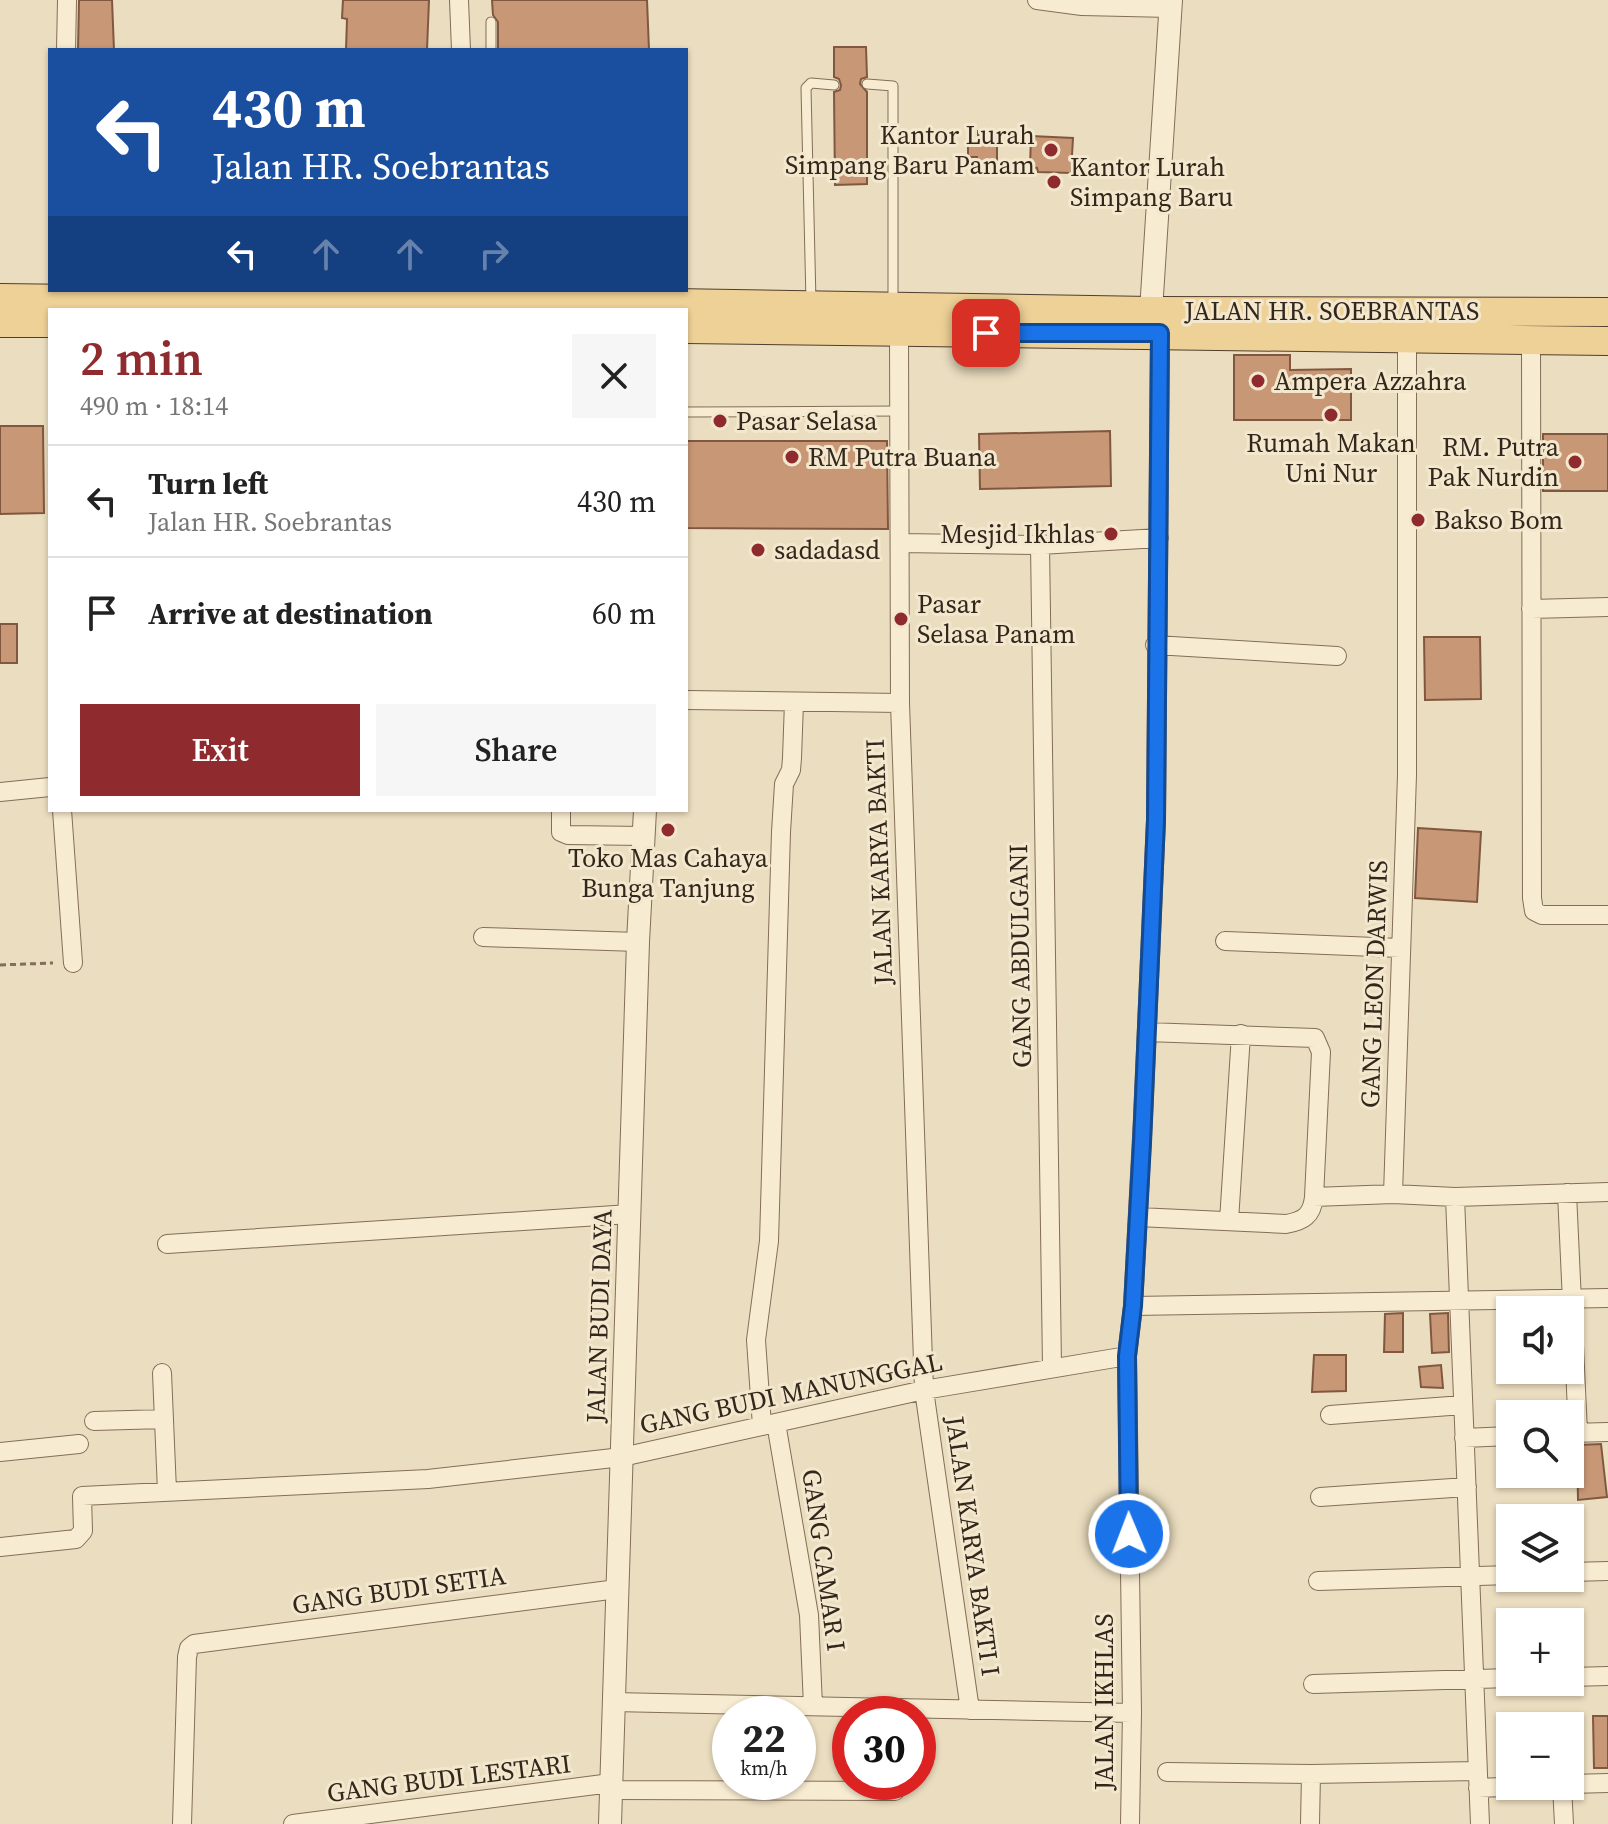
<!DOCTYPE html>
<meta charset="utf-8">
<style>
:root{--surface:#fff;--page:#f6f6f6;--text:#222;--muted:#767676;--line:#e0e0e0;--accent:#8f2b2e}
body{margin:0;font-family:"Source Serif 4",serif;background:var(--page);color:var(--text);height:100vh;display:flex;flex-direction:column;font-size:30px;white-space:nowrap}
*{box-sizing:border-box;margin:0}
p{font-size:26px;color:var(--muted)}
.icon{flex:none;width:44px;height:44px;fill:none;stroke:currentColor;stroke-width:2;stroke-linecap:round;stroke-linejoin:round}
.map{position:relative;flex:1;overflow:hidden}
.details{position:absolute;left:48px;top:308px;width:640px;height:504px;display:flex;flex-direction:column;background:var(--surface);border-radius:0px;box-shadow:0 2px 6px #0004}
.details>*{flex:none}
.hud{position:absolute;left:48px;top:48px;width:640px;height:244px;border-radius:0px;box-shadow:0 2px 6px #0004;background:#1a4fa0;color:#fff;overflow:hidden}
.fabs{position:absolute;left:1496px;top:1296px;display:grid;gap:16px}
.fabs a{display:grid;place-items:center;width:88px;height:88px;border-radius:0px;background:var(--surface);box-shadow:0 2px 6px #0004;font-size:40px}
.speed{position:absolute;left:712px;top:1696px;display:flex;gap:16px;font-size:40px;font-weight:700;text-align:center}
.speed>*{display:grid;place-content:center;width:104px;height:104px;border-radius:50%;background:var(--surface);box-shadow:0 2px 6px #0004;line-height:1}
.speed small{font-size:20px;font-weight:400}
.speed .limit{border:12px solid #d22;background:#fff;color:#111}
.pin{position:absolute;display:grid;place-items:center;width:68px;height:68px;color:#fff;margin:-34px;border-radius:16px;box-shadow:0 4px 12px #0006}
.me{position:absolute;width:88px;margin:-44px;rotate:359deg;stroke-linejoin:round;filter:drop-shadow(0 0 6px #0008)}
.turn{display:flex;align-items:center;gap:28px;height:168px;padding:0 32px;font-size:36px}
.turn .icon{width:104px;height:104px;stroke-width:2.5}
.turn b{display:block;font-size:56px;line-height:68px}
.lanes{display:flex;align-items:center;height:76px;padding:0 32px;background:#0003;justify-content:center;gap:40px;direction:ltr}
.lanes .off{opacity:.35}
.round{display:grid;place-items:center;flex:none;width:84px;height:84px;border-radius:0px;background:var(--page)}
.overview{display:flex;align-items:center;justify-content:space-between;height:136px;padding:0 32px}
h1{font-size:48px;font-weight:600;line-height:60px;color:var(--accent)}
.action{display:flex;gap:16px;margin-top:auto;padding:16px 32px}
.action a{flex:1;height:92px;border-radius:0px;background:var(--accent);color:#fff;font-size:32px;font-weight:600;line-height:92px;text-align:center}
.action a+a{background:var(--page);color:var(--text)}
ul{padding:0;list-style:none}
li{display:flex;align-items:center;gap:24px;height:112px;padding:0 32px;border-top:2px solid var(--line)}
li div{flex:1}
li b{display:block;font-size:30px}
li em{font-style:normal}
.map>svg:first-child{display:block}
</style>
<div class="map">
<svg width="1608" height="1824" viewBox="0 0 1608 1824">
<rect width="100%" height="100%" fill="#ebddbf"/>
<path fill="#c89776" stroke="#81583f" stroke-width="2" d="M79 0H112L114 50H78Z
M343 0H429L427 50H346L347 19 342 18Z
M492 0H647L649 50H498V22L493 15Z
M834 47H866L867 77 861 79 860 84 867 92V184L835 185 834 92 840 90 841 85 839 79 834 77Z
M978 131H997V167L977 166V157H968V142H978Z
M1031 136 1073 138 1071 173 1038 172 1037 168 1030 167Z
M1234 355H1290V370L1351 369V420H1234Z
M0 426H43L44 513 0 514Z
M1110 431 1111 486 980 489 979 434Z
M1543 434H1608V491H1543Z
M686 441H887L888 529 686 528Z
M0 624H17V663H0Z
M1424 637H1480L1481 699 1425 700Z
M1418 828 1481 832 1477 902 1415 898Z
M1403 1313V1352H1384L1385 1314Z
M1448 1313 1449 1352 1432 1353 1430 1314Z
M1314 1355H1346V1391L1312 1392Z
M1441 1365 1443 1388 1421 1387 1419 1367Z
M1601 1444 1607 1497 1578 1500 1577 1445Z
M1593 1716H1608V1768H1594Z"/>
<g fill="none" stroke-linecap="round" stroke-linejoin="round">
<defs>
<path id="service" d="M491 22V50
M867 84 893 86V304
M811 302 806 88 811 83 834 85
M686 412 899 411"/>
<path id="minor" d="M459 0 461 50
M1037 0 1082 6 1170 8
M66 50 67 0
M899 332 900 703 924 1390 970 1710
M1531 340 1532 898 1534 911 1542 915H1608
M901 543 1040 545 1159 538
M1040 545 1052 1366
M1531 609 1608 607
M1155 645 1337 656
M686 700 900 703
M0 792 50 787
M62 810 73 963
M561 810V832L568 835 643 836
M483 937 638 942
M1225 941 1400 948
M1567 1193 1578 1433
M1393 1194 1407 775V340
M1314 1197 1393 1194 1455 1197 1608 1192
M1455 1197 1480 1824
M1138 1217 1286 1224C1303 1221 1312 1216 1314 1197L1321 1052 1315 1038 1147 1032
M1229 1221 1241 1034
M167 1244 630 1214
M1133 1306 1608 1298
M162 1373 167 1491
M1330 1415 1463 1405
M94 1421 164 1419
M776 1423 809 1615 813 1706
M762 1426 756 1340 769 1241 781 832 784 784 791 770 792 758 794 702
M1570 1433 1608 1432
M1464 1438 1510 1436
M0 1452 79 1444
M1320 1497 1467 1487
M0 1547 76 1539 83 1531 82 1496 428 1479 622 1457 924 1390 1127 1356
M1570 1572 1608 1571
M1318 1581 1510 1575
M1570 1677 1608 1676
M1313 1684 1510 1678
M613 1702 1132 1713
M1167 1772 1311 1774 1477 1771
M1570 1784 1608 1783
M1562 1786 1564 1824
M1478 1788 1529 1786
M611 1790 895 1791
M182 1824 187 1657 189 1648 194 1644 617 1589
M293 1824 611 1783
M1130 1824 1132 1713 1127 1356 1133 1306 1143 1118 1156 820 1160 333
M1310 1824 1311 1774"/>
<path id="tertiary" d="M1151 311 1171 0
M610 1824 638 942 645 810"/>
<path id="primary" d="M0 298 535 305 674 303 1151 311 1608 312
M0 323H50
M686 329 1608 341"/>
</defs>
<use href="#service" stroke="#836e58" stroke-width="11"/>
<use href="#minor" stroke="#836e58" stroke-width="20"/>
<use href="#tertiary" stroke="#836e58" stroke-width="24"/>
<use href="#primary" stroke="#513d2d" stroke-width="30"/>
<path stroke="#836e58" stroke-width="3" stroke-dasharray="6 4" stroke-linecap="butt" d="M0 965 53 963"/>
<use href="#service" stroke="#f7ebd1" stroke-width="9"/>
<use href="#minor" stroke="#f7ebd1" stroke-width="18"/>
<use href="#tertiary" stroke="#f7ebd1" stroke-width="22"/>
<use href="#primary" stroke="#eed197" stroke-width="28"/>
</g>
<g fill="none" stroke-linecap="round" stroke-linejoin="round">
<defs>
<path id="route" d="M986 333H1160L1156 820 1142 1143 1133 1306 1127 1356 1129 1534"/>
</defs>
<use href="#route" stroke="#114b97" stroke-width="20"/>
<use href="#route" stroke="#1a73e8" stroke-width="14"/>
</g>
<g fill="#8f2b2e" stroke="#f3e8ce" stroke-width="3">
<circle cx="1051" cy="150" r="8"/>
<circle cx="1054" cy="182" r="8"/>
<circle cx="1258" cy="381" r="8"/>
<circle cx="1331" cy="415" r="8"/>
<circle cx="720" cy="421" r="8"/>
<circle cx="792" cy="457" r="8"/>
<circle cx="1575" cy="462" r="8"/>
<circle cx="1418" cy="520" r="8"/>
<circle cx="1111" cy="534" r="8"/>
<circle cx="758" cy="550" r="8"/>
<circle cx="901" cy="619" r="8"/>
<circle cx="668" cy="830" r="8"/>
</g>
<g text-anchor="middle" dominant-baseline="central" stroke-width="6" stroke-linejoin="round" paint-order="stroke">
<g font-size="26" fill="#33271c" stroke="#f3e8ce" text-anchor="start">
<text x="1035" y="135" text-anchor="end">Kantor Lurah<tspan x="1035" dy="30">Simpang Baru Panam</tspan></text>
<text x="1070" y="167">Kantor Lurah<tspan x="1070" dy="30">Simpang Baru</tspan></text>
<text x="1274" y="381">Ampera Azzahra</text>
<text x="736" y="421">Pasar Selasa</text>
<text x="1331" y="443" text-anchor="middle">Rumah Makan<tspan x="1331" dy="30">Uni Nur</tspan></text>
<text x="1559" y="447" text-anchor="end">RM. Putra<tspan x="1559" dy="30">Pak Nurdin</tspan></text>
<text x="808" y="457">RM Putra Buana</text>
<text x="1434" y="520">Bakso Bom</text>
<text x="1095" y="534" text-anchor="end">Mesjid Ikhlas</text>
<text x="774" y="550">sadadasd</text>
<text x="917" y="604">Pasar<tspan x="917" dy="30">Selasa Panam</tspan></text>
<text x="668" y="858" text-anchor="middle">Toko Mas Cahaya<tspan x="668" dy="30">Bunga Tanjung</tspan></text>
</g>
<g font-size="26" fill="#33271c" stroke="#f3e8ce">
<text x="1332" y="311">JALAN HR. SOEBRANTAS</text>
<text transform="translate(879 862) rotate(-92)">JALAN KARYA BAKTI</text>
<text transform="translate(1020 956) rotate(-91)">GANG ABDULGANI</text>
<text transform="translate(1374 984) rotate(-88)">GANG LEON DARWIS</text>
<text transform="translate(599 1316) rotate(-88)">JALAN BUDI DAYA</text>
<text transform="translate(791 1393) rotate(-12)">GANG BUDI MANUNGGAL</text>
<text transform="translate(973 1546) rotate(82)">JALAN KARYA BAKTI I</text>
<text transform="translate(824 1560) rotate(82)">GANG CAMAR I</text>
<text transform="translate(399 1590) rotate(-8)">GANG BUDI SETIA</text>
<text transform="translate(1104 1702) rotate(-90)">JALAN IKHLAS</text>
<text transform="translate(449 1778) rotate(-7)">GANG BUDI LESTARI</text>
</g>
</g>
</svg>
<div class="fabs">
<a><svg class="icon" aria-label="sound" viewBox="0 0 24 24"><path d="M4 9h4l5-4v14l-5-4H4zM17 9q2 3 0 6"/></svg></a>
<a><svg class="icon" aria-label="search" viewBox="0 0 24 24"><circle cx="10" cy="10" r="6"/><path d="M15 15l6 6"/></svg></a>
<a><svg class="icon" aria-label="layers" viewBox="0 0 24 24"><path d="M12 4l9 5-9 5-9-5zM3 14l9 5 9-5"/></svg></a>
<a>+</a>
<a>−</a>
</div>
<div class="speed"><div>22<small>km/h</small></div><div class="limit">30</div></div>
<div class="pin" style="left:986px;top:333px;background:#d93025"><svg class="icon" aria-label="arrive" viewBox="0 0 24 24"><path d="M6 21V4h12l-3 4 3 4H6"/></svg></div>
<svg class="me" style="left:1129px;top:1534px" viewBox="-20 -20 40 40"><circle r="17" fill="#1a73e8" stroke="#fff" stroke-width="3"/><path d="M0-11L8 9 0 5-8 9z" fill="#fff"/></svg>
<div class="hud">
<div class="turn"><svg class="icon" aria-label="left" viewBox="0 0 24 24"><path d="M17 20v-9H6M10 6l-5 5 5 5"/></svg><div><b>430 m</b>Jalan HR. Soebrantas</div></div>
<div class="lanes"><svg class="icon" aria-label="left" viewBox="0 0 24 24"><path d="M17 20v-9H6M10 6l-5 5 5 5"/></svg><svg class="icon off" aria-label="ahead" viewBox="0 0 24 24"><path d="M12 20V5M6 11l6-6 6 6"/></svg><svg class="icon off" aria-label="ahead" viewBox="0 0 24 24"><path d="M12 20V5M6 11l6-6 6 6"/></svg><svg class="icon off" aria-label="right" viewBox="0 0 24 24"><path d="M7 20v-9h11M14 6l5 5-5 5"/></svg></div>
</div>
<section class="details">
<div class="overview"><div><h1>2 min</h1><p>490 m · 18:14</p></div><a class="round"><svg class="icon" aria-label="close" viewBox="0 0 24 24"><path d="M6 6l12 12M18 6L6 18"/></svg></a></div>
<ul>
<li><svg class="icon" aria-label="left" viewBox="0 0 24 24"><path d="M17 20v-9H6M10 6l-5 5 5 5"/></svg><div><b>Turn left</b><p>Jalan HR. Soebrantas</p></div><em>430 m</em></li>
<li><svg class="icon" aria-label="arrive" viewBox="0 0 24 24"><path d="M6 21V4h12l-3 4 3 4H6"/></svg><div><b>Arrive at destination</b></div><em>60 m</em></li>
</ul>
<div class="action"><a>Exit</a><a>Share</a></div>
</section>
</div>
